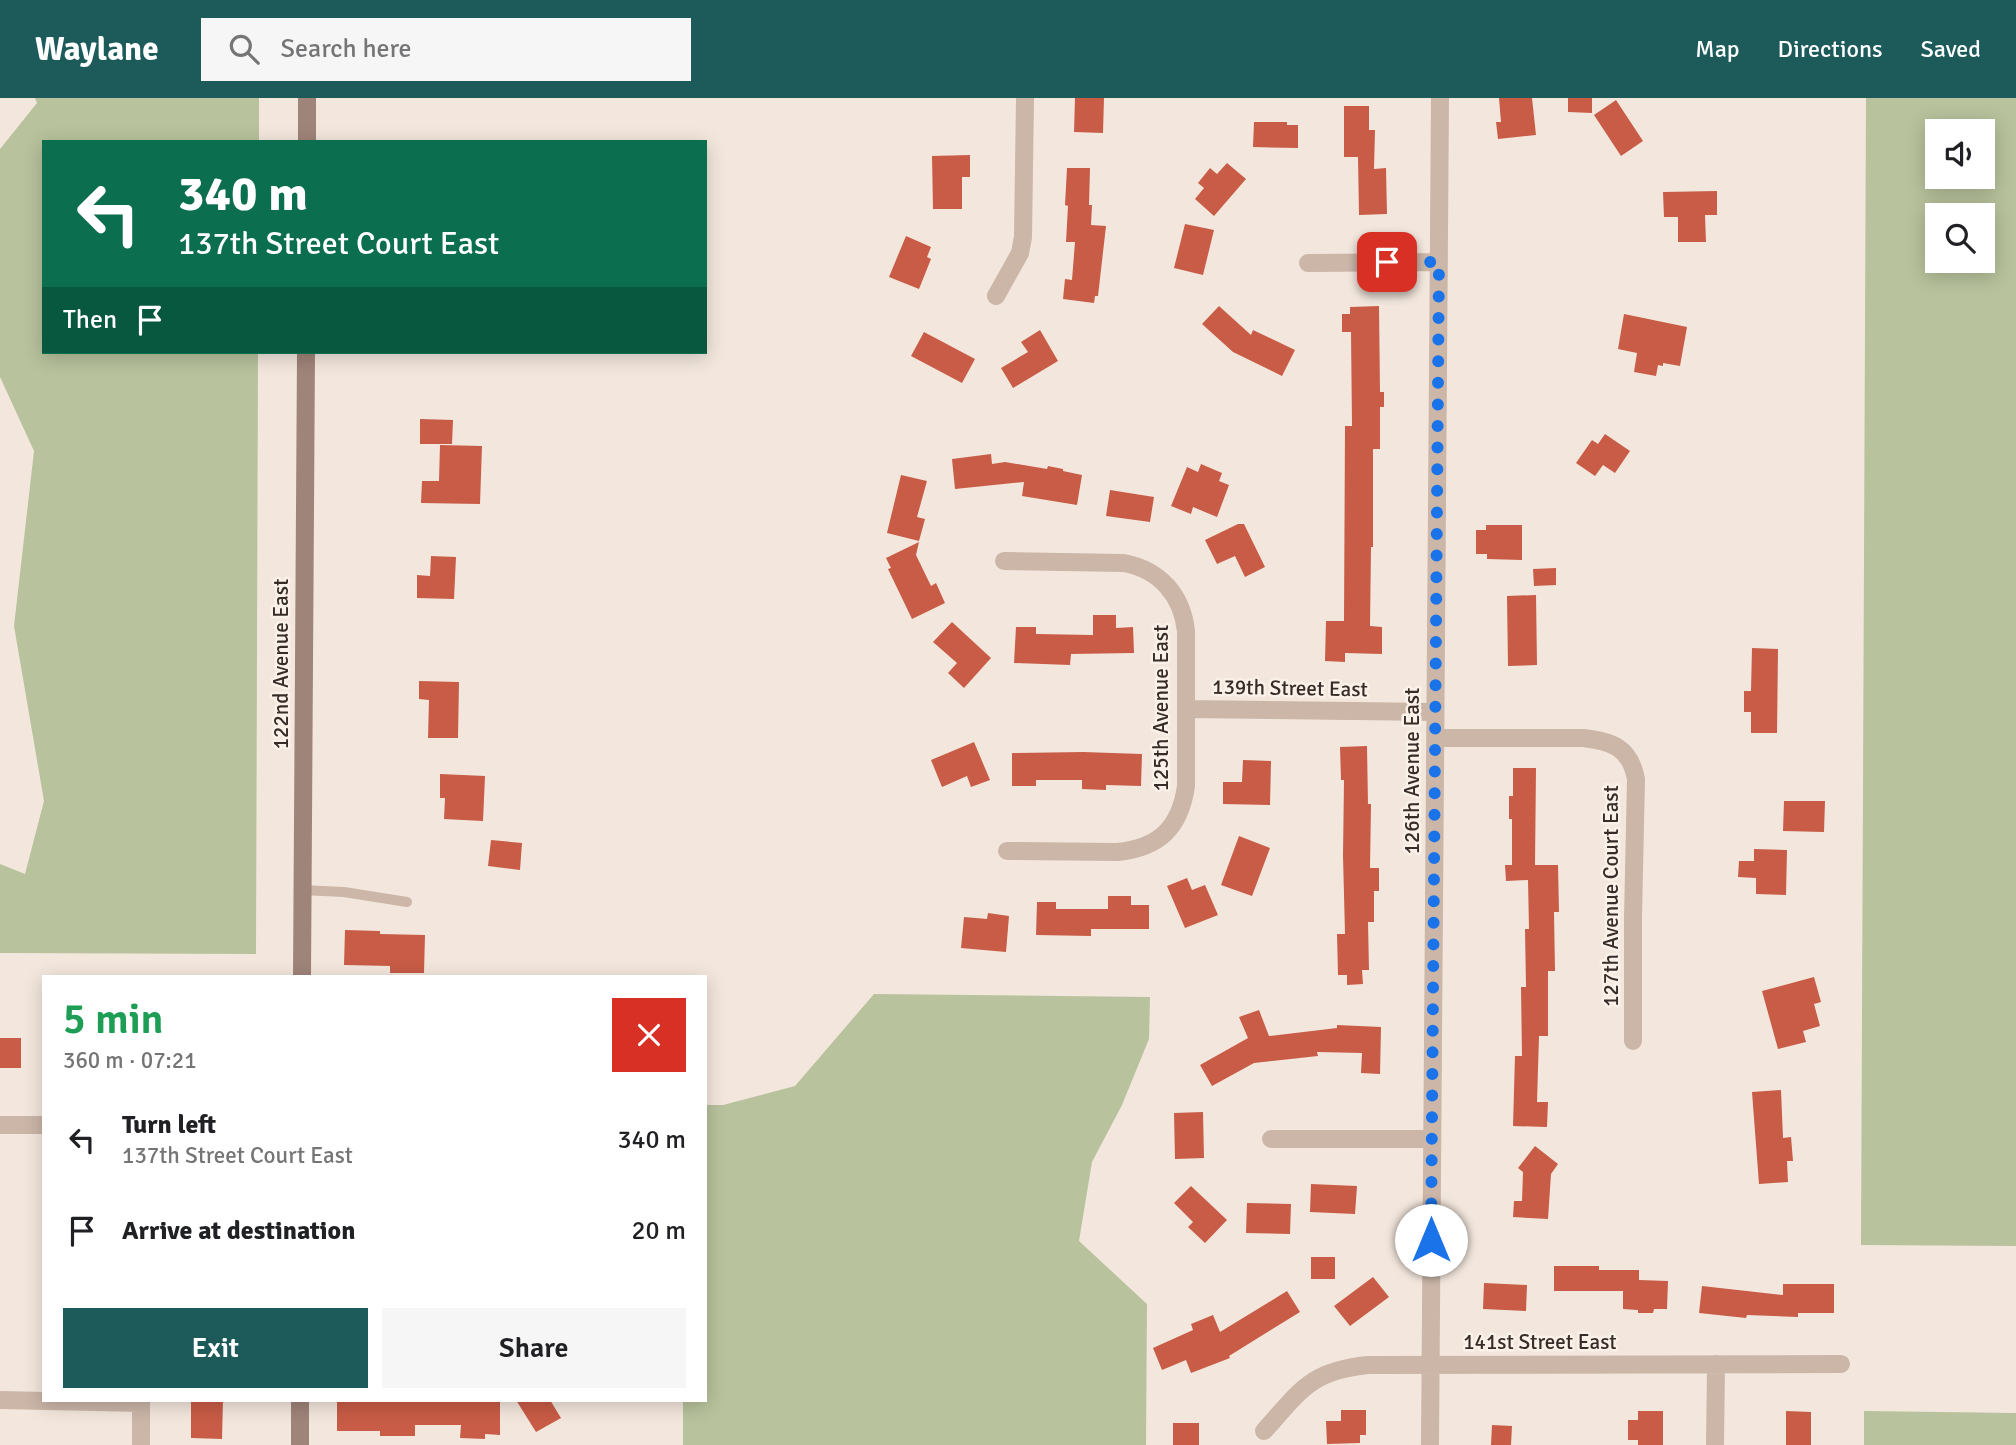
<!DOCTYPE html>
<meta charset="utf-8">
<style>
:root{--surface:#fff;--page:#f6f6f6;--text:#202124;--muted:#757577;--accent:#1d5a5a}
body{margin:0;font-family:Signika,sans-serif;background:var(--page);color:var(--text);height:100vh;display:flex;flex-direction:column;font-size:26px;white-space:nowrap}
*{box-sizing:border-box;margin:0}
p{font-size:23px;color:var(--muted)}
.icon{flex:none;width:38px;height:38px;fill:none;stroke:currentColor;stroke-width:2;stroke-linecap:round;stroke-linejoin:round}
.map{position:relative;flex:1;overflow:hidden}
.sheet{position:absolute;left:42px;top:877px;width:665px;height:427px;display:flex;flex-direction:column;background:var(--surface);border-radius:0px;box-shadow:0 4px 18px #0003}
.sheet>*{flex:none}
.guide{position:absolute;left:42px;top:42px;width:665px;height:214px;border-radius:0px;box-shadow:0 4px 18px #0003;background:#0b6e4f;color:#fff;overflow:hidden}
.controls{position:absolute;left:1925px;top:21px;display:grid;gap:14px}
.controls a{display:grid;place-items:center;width:70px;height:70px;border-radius:0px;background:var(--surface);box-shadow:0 4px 18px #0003;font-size:35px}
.pin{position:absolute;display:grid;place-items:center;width:60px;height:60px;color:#fff;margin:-30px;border-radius:14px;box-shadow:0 4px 10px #0006}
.me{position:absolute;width:77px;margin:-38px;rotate:0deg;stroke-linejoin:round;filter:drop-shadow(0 0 5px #0008)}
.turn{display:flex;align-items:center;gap:24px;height:147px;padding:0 21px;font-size:32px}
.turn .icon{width:91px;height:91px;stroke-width:2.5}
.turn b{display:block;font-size:49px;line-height:60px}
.then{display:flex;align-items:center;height:66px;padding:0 21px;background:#0003;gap:14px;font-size:26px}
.round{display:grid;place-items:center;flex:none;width:74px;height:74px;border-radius:0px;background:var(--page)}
.overview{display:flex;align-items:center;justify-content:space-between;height:119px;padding:0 21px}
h1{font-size:42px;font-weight:600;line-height:52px;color:#1e9e55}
.cta{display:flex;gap:14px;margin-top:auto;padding:14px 21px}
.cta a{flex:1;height:80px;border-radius:0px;background:var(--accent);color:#fff;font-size:28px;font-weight:600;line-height:80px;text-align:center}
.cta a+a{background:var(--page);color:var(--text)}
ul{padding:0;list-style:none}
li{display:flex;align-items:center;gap:21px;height:91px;padding:0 21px}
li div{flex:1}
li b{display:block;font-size:26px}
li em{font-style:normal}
header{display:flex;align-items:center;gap:42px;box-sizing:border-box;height:98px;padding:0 35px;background:var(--accent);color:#fff}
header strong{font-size:33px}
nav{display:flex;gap:38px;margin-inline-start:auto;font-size:24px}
.search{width:490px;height:63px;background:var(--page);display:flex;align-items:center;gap:18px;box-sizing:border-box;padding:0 24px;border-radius:0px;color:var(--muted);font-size:26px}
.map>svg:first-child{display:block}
</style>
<header>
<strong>Waylane</strong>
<div class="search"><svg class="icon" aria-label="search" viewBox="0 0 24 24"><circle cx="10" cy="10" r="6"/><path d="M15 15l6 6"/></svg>Search here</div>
<nav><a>Map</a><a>Directions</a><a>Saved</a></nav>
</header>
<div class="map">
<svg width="2016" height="1347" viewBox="0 0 2016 1347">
<rect width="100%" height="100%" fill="#f3e7dd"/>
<path fill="#b8c29c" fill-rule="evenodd" d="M35 0H259V44H44V254H258L256 856 0 855V766L25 776 44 703 14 528 34 353 0 279V51L37 5Z
M1866 0H2016V1148L1861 1147ZM1983 33V79H1937V33ZM1937 117H1983V163H1937Z
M874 896 1150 899 1149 941 1122 1007 1092 1064 1079 1143 1147 1206 1146 1347H683V1302H705V1007H723L795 988Z
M1864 1313 2016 1315V1347H1864Z"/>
<path fill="#c85c46" d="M1075 0H1104L1103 35 1074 34Z
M1499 0H1532L1536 37 1498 41 1496 24H1501Z
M1568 0H1592V15L1568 14Z
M1616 2 1643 43 1621 58 1594 17Z
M1344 8H1369V32H1375L1374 71 1386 70 1387 116 1359 117 1358 59H1344Z
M1254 24H1287V27H1298V50L1253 49Z
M970 57V79H962V111H933L932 58Z
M1227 65 1246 81 1214 118 1195 101 1204 90 1198 85 1210 70 1217 76Z
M1067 70H1090L1089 107H1092L1091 127 1106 128 1098 198H1095L1094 205 1063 201 1065 181 1072 182 1075 144H1066L1068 108 1065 107Z
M1717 93V117H1705L1706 144H1678V119H1664L1663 94Z
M1185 126 1214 132 1203 177 1174 170Z
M906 138 931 149 927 159 931 161 919 191 889 179Z
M1219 208 1251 237 1253 232 1295 252 1282 278 1233 254 1202 226Z
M1379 208 1380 294H1384V309H1380V351H1373V449H1371L1370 528 1382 529V556L1345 555V564L1325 563 1326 523H1344L1345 328H1352L1351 234H1342V216H1350V209Z
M1624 216 1687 229 1680 268 1663 265V268L1658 267 1656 278 1634 274 1637 255 1618 251Z
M1040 232 1058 263 1013 290 1001 270 1028 254 1021 244Z
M924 234 975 261 962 285 911 258Z
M420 321 453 322 452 346H420Z
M1605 336 1630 353 1615 375 1603 367 1595 378 1576 365 1592 342 1598 346Z
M440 347 482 348 480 406 421 405 422 383H439Z
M991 356 992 366 1005 364 1047 371 1048 368 1063 371V373L1082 377 1077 407 1022 398 1024 384 955 391 952 361Z
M1201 366 1222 375 1219 383 1229 387 1217 419 1193 409 1191 416 1171 408 1187 369 1198 374Z
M901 377 927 383 917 419 925 421 919 443 887 435Z
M1110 392 1154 399 1150 424 1106 418Z
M1238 426H1244L1265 469 1245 479 1235 458 1217 466 1205 442Z
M1486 427H1522V462L1487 461V456H1476V432H1486Z
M919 444 916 457 931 488 936 485 945 505 912 521 888 471 891 470 886 460Z
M431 458 456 459 454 501 417 500V477L430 478Z
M1556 470V487L1534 488 1533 471Z
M1536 497 1537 567 1508 568 1507 498Z
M1093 517H1116V530L1133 529 1134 555 1071 556 1070 567 1014 565 1016 529H1036V536L1093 537Z
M952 524 991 560 964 590 948 575 957 565 933 544Z
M1752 550 1778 551 1777 635H1751V614H1744V593H1751Z
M419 583 459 584 458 640H428L429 602 419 601Z
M974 644 990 682 971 689 967 678 942 689 931 662Z
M1367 648 1368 706H1371L1370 770H1379V793H1374V824H1368L1369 872H1362L1363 886 1347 887V877H1338L1337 836H1345L1343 758 1344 682H1341L1340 649Z
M1083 654 1142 656 1141 688 1106 687V692L1082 691V682H1036V688H1012V655Z
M1243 662 1271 663 1270 707 1223 706V684H1242Z
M1513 670H1536L1535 767H1558L1559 814H1554L1555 873H1548V938H1539L1537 1004H1548L1547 1029 1513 1028 1515 958H1522L1521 889H1526L1525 831H1529L1528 782 1506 783 1505 767H1512V721H1509V698H1513Z
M440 676 485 678 483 723 444 721 445 700H440Z
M1784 703H1825L1824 734 1783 733Z
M1239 738 1270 750 1252 798 1221 787Z
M491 742 522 745 520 772 488 768Z
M1754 751 1787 752 1786 797 1756 796V780L1738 779 1739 763H1754Z
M1187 780 1192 792 1205 787 1218 817 1185 830 1167 788Z
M1108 798H1131V807H1149V831H1091V838L1036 837 1037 804H1056V811H1108Z
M988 815 1009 818 1006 854 961 850 964 819 987 821Z
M345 832 380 833V836L425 837 424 875H390V868L344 867Z
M1814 879 1821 904 1814 906 1820 928 1803 933 1806 944 1778 951 1762 893Z
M1259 912 1269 938 1337 930V927L1381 929 1380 976 1361 975 1362 955 1317 954 1318 958 1254 965 1212 988 1200 967 1248 940 1239 919Z
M0 940H21V970H0Z
M1781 992 1783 1040 1791 1039 1793 1063H1787L1788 1084 1759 1086 1752 994Z
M1203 1014 1204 1060 1175 1061 1174 1015Z
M1535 1048 1558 1066 1551 1076 1548 1121 1513 1119 1514 1103H1522L1523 1074 1518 1070Z
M1311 1086 1357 1088 1355 1116 1310 1114Z
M1191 1088 1227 1122 1205 1145 1188 1129 1193 1124 1174 1105Z
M1247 1105 1291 1106 1290 1136 1246 1135Z
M1311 1159H1335V1181H1311Z
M1554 1168H1599V1172H1639V1182L1668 1183 1667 1211H1654L1653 1215H1638V1212L1623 1211V1193H1554Z
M1373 1179 1389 1199 1350 1228 1334 1208Z
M1484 1185 1527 1187 1526 1213 1483 1211Z
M1783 1186H1834V1215H1798V1219L1747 1217 1746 1220 1699 1215 1702 1188 1783 1197Z
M1287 1193 1300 1214 1229 1258 1230 1260 1191 1275 1186 1262 1162 1272 1153 1250 1193 1232 1191 1226 1213 1217 1220 1234Z
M191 1302H223L222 1341 191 1340Z
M337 1302H500V1337L485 1336V1341L460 1340 461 1327H415V1338H380V1333H337Z
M516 1302H550L561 1320 536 1334Z
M1341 1312H1366V1337H1360V1345L1327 1346 1326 1323H1341Z
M1638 1313H1663V1347H1638V1342H1628V1322H1638Z
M1786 1313 1811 1314V1347H1786Z
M1173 1325H1199V1347H1173Z
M1492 1327 1512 1328 1511 1347H1491Z"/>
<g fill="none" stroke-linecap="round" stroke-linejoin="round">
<path stroke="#cbb6a8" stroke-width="10" d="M302 792 344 794 407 804"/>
<path stroke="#cbb6a8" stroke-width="18" d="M1308 165 1439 164
M996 198 1020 155 1023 139 1025 0
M1004 463 1124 465C1160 472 1182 497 1186 533V688C1180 730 1159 750 1117 754L1007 753
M1187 611 1435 614
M1435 640H1583C1611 643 1630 649 1636 681L1633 820V943
M0 1027H44
M1271 1041H1432
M0 1302 141 1305
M141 1302V1347
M1264 1333C1301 1292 1310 1273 1368 1267L1841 1266
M1430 1347 1440 0
M1715 1347 1716 1266"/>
<path stroke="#9f8479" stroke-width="18" d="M307 44V0
M302 878 306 254
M300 1347V1302"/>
</g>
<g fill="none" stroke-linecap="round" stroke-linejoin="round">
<path stroke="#1a73e8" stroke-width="12" stroke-dasharray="0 21.6" d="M1387 164H1439L1431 1142"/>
</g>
<g text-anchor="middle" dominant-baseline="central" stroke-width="5" stroke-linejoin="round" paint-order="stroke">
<g font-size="21" fill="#382c28" stroke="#faf1e9">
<text transform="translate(281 566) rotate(-90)">122nd Avenue East</text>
<text transform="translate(1290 590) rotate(1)">139th Street East</text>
<text transform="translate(1161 610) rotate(-90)">125th Avenue East</text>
<text transform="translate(1412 673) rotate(-90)">126th Avenue East</text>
<text transform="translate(1611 798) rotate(-90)">127th Avenue Court East</text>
<text x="1540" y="1244">141st Street East</text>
</g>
</g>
</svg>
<div class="controls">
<a><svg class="icon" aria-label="sound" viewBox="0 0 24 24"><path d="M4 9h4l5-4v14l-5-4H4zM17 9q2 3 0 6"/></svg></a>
<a><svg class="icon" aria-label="search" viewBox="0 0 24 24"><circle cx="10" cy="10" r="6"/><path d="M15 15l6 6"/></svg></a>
</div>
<div class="pin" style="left:1387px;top:164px;background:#d93025"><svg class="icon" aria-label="arrive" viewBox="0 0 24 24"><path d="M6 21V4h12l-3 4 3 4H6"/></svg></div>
<svg class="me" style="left:1431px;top:1142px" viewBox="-20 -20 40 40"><circle r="19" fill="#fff"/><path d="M0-13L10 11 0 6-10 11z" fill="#1a73e8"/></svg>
<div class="guide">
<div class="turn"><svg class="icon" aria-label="left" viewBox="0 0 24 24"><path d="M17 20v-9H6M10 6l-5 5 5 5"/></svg><div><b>340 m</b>137th Street Court East</div></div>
<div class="then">Then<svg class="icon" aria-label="arrive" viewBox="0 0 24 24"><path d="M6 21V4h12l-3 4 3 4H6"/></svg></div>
</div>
<section class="sheet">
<div class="overview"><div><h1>5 min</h1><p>360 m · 07:21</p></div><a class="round" style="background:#d93025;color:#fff"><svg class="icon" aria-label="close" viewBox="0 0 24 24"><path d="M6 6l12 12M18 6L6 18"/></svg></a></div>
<ul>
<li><svg class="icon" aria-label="left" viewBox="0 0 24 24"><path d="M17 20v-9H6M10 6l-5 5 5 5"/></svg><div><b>Turn left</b><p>137th Street Court East</p></div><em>340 m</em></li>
<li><svg class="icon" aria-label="arrive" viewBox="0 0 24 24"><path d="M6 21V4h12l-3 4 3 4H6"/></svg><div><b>Arrive at destination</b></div><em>20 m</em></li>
</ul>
<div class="cta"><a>Exit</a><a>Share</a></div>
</section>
</div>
